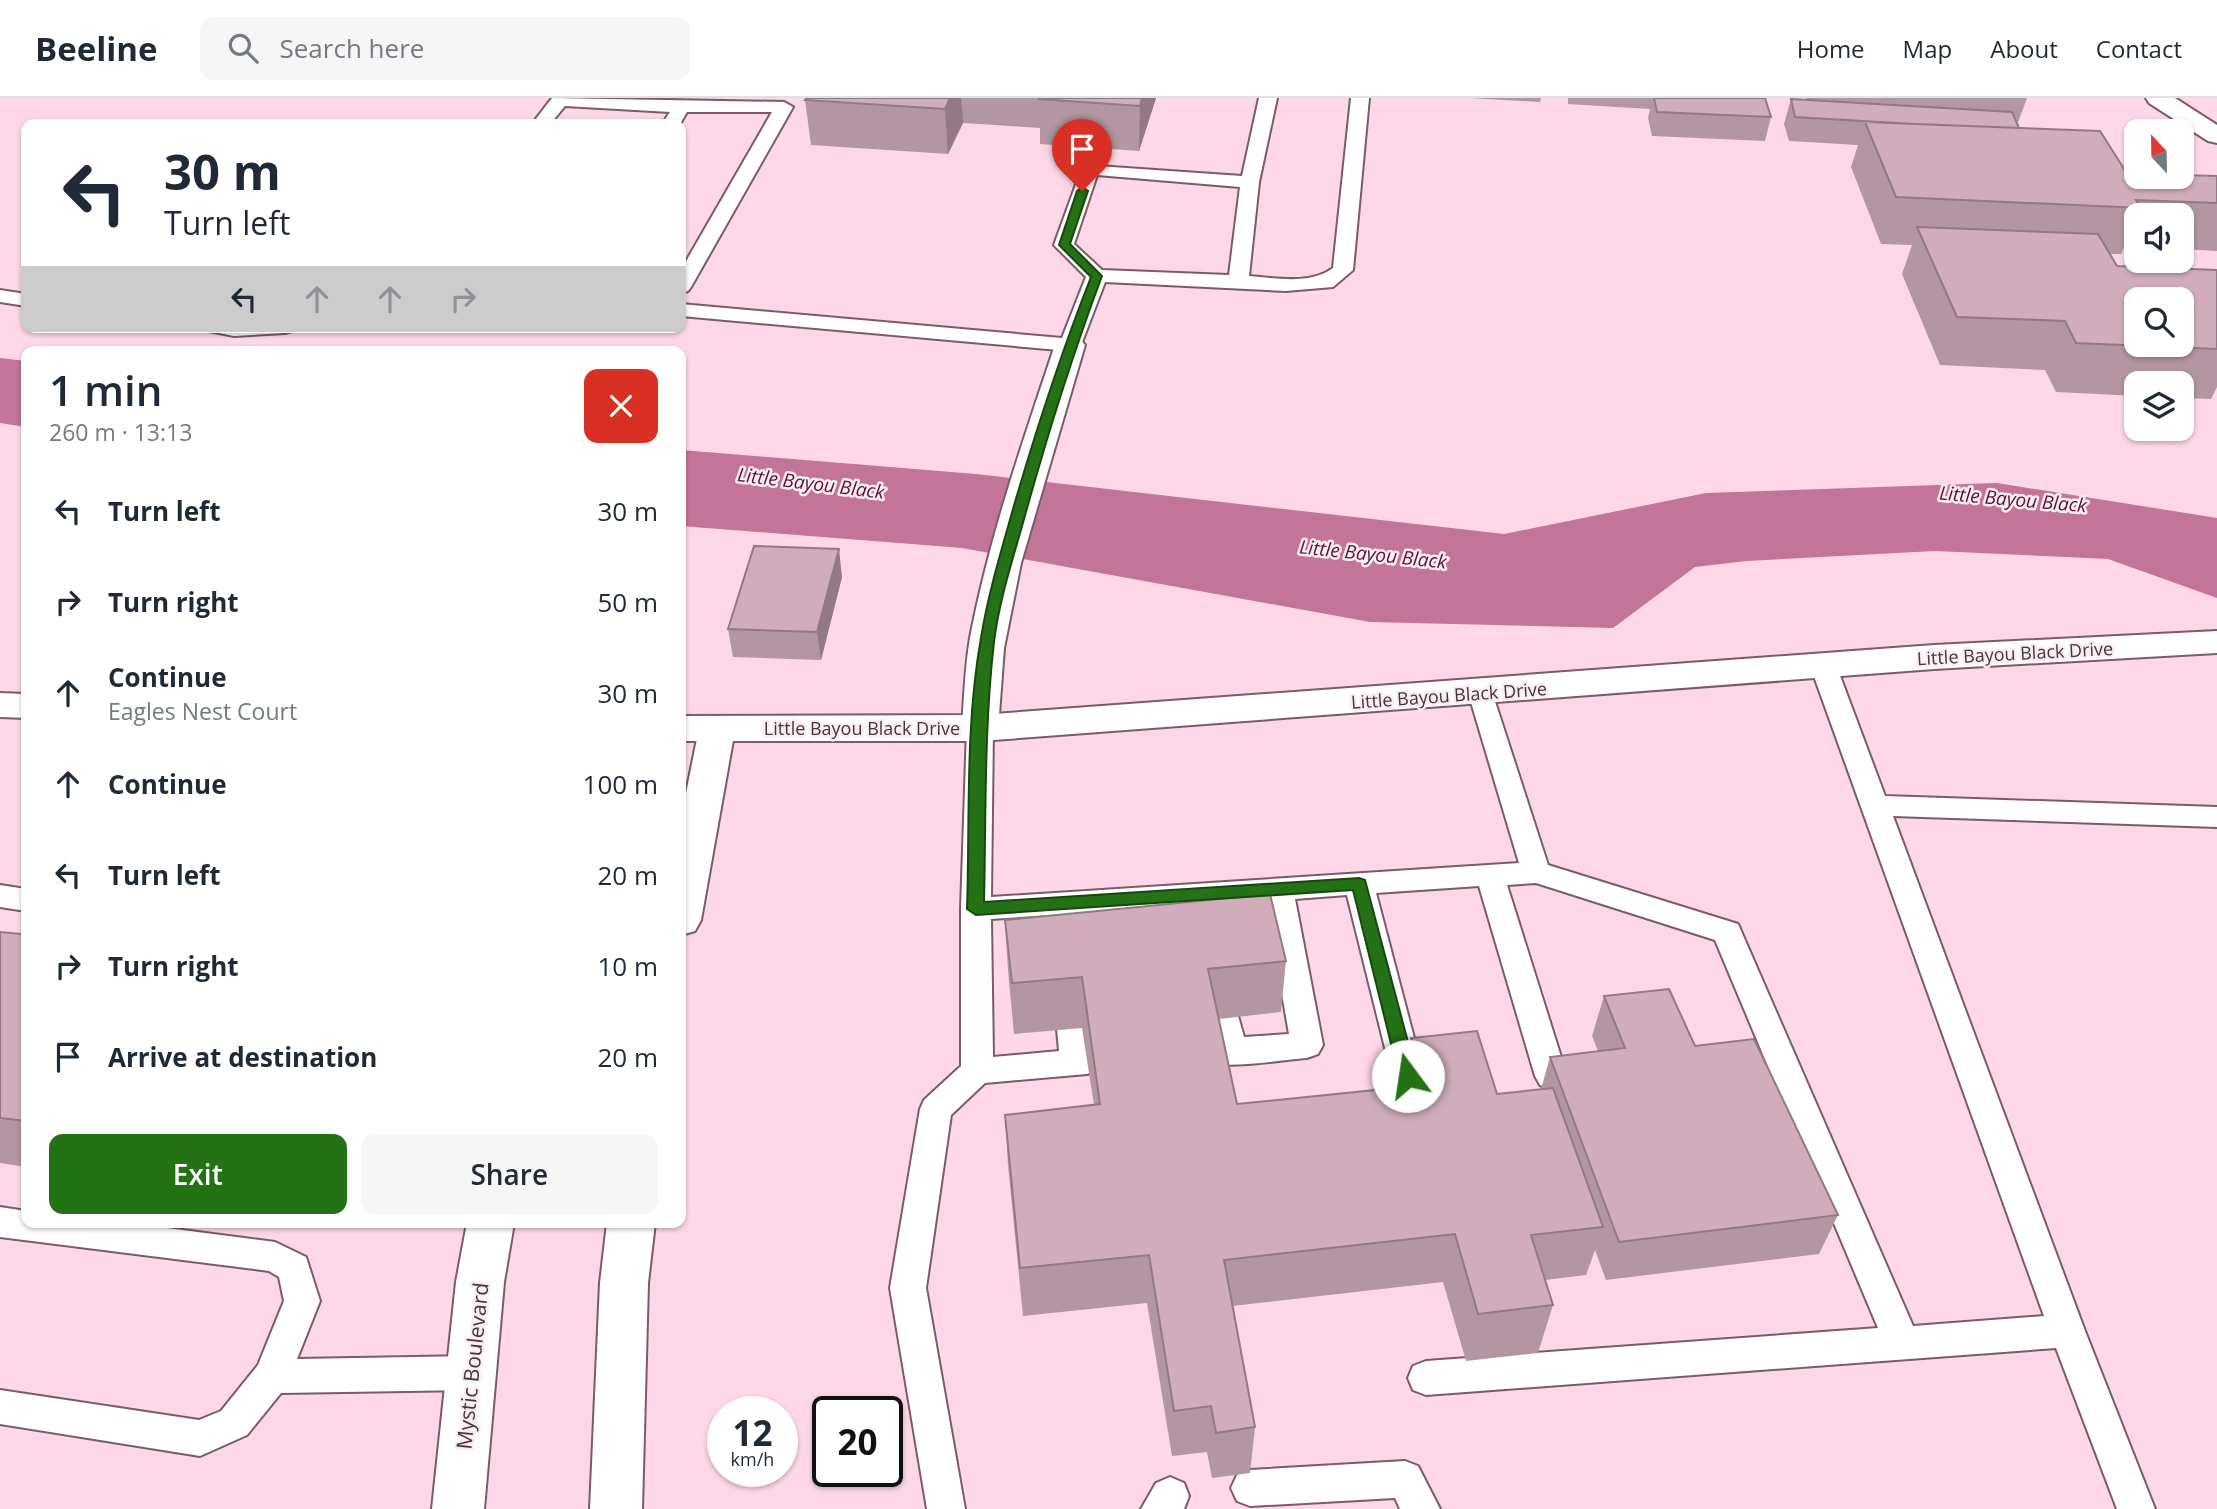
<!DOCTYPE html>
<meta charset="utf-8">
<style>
:root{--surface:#fff;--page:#f6f6f7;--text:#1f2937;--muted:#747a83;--line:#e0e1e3;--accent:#247116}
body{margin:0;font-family:"Open Sans",sans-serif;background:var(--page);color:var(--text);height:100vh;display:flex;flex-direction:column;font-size:26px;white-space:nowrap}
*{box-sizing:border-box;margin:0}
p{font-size:23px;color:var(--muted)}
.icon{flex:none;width:38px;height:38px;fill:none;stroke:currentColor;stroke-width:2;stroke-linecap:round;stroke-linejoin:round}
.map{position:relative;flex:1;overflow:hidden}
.side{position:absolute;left:21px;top:248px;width:665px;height:882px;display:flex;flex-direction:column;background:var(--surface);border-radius:14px;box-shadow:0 2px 5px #0004}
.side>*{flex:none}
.guide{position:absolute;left:21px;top:21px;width:665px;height:214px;border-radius:14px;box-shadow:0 2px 5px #0004;background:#fff;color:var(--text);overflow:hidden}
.needle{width:46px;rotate:338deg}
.tools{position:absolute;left:2124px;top:21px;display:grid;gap:14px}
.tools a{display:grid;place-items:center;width:70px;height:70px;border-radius:14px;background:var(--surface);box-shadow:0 2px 5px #0004;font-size:35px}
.speed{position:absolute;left:707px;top:1298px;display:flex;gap:14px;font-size:35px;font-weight:700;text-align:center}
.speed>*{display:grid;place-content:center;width:91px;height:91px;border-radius:50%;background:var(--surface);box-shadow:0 2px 5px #0004;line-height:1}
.speed small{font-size:18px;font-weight:400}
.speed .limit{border:4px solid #111;border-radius:10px;background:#fff;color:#111}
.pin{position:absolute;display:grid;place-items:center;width:60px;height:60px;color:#fff;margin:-72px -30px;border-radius:50% 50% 50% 0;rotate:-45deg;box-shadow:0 0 7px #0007}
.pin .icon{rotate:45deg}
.me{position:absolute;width:77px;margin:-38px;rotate:346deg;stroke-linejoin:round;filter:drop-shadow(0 0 5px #0008)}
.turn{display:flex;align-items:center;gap:24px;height:147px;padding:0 28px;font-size:32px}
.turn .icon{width:91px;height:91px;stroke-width:2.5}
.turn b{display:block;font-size:49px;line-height:60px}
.lanes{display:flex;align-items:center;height:66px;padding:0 28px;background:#0003;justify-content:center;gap:35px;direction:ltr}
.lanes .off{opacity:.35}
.round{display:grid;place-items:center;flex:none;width:74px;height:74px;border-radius:14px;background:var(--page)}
.headline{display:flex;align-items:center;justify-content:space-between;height:119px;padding:0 28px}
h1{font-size:42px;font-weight:600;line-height:52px}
.primary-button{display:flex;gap:14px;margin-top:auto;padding:14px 28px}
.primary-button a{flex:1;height:80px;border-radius:14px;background:var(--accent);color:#fff;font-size:28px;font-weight:600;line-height:80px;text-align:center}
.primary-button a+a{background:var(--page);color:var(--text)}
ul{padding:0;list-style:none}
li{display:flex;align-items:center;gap:21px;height:91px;padding:0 28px}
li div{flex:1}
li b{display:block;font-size:26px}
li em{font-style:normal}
header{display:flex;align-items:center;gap:42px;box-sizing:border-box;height:98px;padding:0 35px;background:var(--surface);border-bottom:2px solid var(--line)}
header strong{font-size:33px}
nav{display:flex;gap:38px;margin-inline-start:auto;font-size:24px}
.search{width:490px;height:63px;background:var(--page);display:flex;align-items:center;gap:18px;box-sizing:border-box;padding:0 24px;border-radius:14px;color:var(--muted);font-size:26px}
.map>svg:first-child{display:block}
</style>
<header>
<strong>Beeline</strong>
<div class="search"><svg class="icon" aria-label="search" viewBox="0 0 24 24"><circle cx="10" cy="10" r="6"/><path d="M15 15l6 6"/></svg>Search here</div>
<nav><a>Home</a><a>Map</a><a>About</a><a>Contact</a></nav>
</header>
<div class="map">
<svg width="2217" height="1411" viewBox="0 0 2217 1411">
<rect width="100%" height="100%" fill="#fed8e8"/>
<path fill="#c37499" d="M0 260 26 263V329L0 325Z
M681 352 976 376 1504 436 1706 395 1997 385 2217 420V500L2108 461 1935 453 1747 463 1695 469 1613 530 1370 524 962 450 681 428Z"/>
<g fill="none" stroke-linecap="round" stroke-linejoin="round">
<defs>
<path id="lane" d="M552 0 784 4 793 9 691 189 688 193 681 195V172L772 14H687L680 26H662L670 14 565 8 550 26H532Z
M1259 0H1277L1259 84 1249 178C1276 180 1310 187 1333 170L1351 0H1369L1353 172 1333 189 1286 193 1105 184 1081 247 1077 251 1070 253 681 218V206L1062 240 1086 179 1054 147 1083 67 1242 78ZM1097 77 1240 89 1229 177 1102 172 1074 146Z
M0 192 26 196V208L0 204Z
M206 229H295L292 233 285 235 234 238 209 233Z
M1823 559 1832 561 1836 567 1885 698 2217 709V729L1893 718 2085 1233 2155 1411H2117L2056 1250 1426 1297 1413 1292 1408 1280 1413 1268 1426 1263 1878 1230 1715 842 1536 785 1507 787 1567 978 1562 987 1551 991 1540 987 1535 978 1479 788 1376 795 1424 978 1419 987 1408 991 1397 987 1392 978 1347 797 1295 801 1323 947 1318 956 1307 960C1277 962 1228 972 1201 963L1196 954 1201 945 1213 941 1209 920 1214 911 1225 908 1236 911 1244 939 1289 936 1266 803 991 821 993 959 1059 953 1057 931 1062 922 1073 919 1084 922 1089 931 1091 951 1098 954 1103 963 1098 972 1087 976 985 985 951 1017 926 1190 965 1411H927L890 1190 920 1011 924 1002 961 968V811L967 630 970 624 980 621 990 624 993 630 991 799 1519 765 1468 594 1472 588 1481 585 1490 588 1548 767 1738 826 1913 1228 2044 1218 1810 567 1814 561Z
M0 787 26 791V813L0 809Z
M0 1109 26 1113V1125H128L275 1144 306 1159 320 1203 297 1261 471 1258 484 1263 489 1275 484 1287 471 1292 281 1295 247 1337 200 1358 0 1326V1292L199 1322 221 1313 258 1267 284 1203 279 1179 269 1173 0 1139Z
M1405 1363 1418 1368 1440 1411H1400L1395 1400 1250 1408 1237 1403 1231 1390 1237 1377 1250 1372Z
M1170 1379 1184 1385 1189 1398 1184 1411H1141L1156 1385Z"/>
<path id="street" d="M1070 238 1080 241 1085 247 1021 465 1004 550 998 630 993 639 980 643 967 639 962 630C964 600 965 569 970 540 989 440 1023 343 1055 247L1060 241Z
M717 618 730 622 735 631 701 822 695 833 681 837V720L699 631 704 622Z
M467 1125H514L504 1184 484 1411H432L456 1184Z
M607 1125H655L648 1185 642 1411H590L600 1185Z"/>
<path id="secondary" d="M2146 0H2175L2217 27V45L2208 43 2149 5Z
M2217 533V555L1934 571 980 643H681V618L980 617 1934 547Z
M0 595 26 596V620L0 619Z"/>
</defs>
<use href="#lane" stroke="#7b5b69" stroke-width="4"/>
<use href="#street" stroke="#7b5b69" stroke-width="4"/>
<use href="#secondary" stroke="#7b5b69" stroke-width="4"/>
<use href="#lane" fill="#fff" fill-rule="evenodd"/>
<use href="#street" fill="#fff" fill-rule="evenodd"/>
<use href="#secondary" fill="#fff" fill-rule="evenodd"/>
</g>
<path fill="#b495a2" d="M807 0H1156L1139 53 1040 46V30L963 25 948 56 811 47 805 2Z
M1470 0H1541L1540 4Z
M1568 0H1765L1771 19 1765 43 1652 38 1648 20 1650 11 1568 6Z
M1806 0H2027L2017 27 2019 30 2126 74 2217 78V153L2182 151V117H2137V149H2124L2121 156H2109L2117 168 2217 172V289L2211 301 2182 300V285H2137V298L2056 294 2045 272 1940 267 1902 176 1912 147 1881 146 1851 69 1858 47 1789 43 1784 26 1791 1 1807 2Z
M842 479 821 562 733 559 728 531Z
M1005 822 1286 863 1281 914 1219 921 1237 1006 1402 989 1411 940 1497 996 1541 991 1550 959 1598 953 1592 938 1604 898 1695 948 1838 1117 1819 1156 1606 1182 1595 1152 1586 1177 1545 1182 1553 1207 1538 1255 1466 1263 1443 1184 1232 1208 1255 1329 1250 1375 1212 1380 1207 1354 1172 1358 1147 1205 1023 1218 1008 1067 1005 1017 1094 1007 1082 930 1014 936 1008 873Z
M26 829V1069L0 1065V834L21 836Z"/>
<path fill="#927984" d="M950 0H961L963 25 948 56 945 11Z
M1142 0H1156L1139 53 1140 8Z
M839 451 842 479 821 562 817 534Z"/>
<path fill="#d1adbc" stroke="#927984" stroke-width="2" fill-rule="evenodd" d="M807 0H950L945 11 805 2Z
M1039 0H1142L1140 8 1039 1Z
M1654 0H1765L1771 19 1657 14Z
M1791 1 2012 14 2019 30 1914 26 1795 19Z
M1865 24 2100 33 2126 74 2137 75V79H2182V77L2217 78V105L2136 102 2141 110 1896 99Z
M1917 129 2098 136 2117 168 2217 172V251L2076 245 2065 223 1957 219ZM2137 201H2182V247H2137Z
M754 448 839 451 817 534 728 531Z
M1270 796 1286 863 1208 871 1237 1006 1424 987 1411 940 1477 933 1497 996 1553 990 1603 1129 1531 1137 1553 1207 1478 1216 1455 1136 1224 1162 1255 1329 1216 1335 1211 1308 1174 1313 1149 1157 1020 1170 1005 1017 1100 1006 1082 879 1012 885 1005 822Z
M26 829V1023L0 1020V834L21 836Z
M1669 891 1695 948 1754 941 1838 1117 1619 1144 1550 959 1625 950 1604 898Z"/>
<path fill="#247116" stroke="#17490e" stroke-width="2" d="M1082 89 1088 93 1070 146 1102 178C1072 258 1047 338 1024 421 1013 461 999 502 994 544 984 630 986 718 984 804L1359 780 1365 782 1417 978 1414 983 1408 985 1402 983 1399 978 1353 792 976 817 967 811C970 722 965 628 981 540 988 496 1001 454 1013 411 1036 332 1061 255 1091 179L1059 147 1077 93Z"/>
<g text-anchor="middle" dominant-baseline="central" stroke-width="5" stroke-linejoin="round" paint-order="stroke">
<g font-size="18" fill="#45363c" stroke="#fcedf3">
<text transform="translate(2015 555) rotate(-3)">Little Bayou Black Drive</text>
<text transform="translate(1449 597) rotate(-4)">Little Bayou Black Drive</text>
<text x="862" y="630">Little Bayou Black Drive</text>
</g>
<g font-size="19" font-style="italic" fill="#591139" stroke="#fcedf3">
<text transform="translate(811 385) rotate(7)">Little Bayou Black</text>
<text transform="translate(2013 401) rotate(5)">Little Bayou Black</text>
<text transform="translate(1373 456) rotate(6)">Little Bayou Black</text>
</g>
<g font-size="21" fill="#45363c" stroke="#fcedf3">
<text transform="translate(472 1268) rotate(-84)">Mystic Boulevard</text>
</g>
</g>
</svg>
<div class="tools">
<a><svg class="needle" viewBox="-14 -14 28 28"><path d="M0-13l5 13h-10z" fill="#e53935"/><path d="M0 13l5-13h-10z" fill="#747a83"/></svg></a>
<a><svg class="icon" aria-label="sound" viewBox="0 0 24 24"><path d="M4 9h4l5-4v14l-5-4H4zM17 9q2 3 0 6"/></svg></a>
<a><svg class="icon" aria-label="search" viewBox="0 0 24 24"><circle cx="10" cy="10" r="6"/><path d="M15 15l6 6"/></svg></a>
<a><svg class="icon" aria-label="layers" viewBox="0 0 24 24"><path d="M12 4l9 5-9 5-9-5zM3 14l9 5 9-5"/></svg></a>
</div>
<div class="speed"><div>12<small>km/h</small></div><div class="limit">20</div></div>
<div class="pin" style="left:1082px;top:93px;background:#d93025"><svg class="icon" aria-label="arrive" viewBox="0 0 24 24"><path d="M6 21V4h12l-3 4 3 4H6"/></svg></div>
<svg class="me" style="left:1408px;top:978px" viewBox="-20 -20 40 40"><circle r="19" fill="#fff"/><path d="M0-13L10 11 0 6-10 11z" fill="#247116"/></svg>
<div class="guide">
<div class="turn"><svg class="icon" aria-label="left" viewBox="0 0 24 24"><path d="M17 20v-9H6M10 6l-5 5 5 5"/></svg><div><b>30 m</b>Turn left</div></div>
<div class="lanes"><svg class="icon" aria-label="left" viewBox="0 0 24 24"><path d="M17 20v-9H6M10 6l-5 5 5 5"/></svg><svg class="icon off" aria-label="ahead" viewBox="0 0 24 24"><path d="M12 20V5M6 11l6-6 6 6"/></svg><svg class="icon off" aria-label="ahead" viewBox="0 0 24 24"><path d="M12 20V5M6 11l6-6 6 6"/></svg><svg class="icon off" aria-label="right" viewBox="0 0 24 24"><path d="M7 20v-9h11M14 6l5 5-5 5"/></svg></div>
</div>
<section class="side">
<div class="headline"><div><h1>1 min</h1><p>260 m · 13:13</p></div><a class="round" style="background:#d93025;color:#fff"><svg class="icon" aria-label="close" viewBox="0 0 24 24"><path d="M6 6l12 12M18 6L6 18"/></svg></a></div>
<ul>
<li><svg class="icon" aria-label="left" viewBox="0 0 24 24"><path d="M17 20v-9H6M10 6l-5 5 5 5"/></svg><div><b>Turn left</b></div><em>30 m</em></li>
<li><svg class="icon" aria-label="right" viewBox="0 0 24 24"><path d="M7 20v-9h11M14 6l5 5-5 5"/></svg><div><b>Turn right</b></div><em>50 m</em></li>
<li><svg class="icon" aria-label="ahead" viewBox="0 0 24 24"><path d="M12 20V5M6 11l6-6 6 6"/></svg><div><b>Continue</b><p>Eagles Nest Court</p></div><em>30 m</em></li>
<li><svg class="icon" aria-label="ahead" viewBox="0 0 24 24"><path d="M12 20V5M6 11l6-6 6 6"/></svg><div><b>Continue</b></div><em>100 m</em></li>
<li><svg class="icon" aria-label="left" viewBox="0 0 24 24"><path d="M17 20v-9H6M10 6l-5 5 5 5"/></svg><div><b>Turn left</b></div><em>20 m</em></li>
<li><svg class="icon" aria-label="right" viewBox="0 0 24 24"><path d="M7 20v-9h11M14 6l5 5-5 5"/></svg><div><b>Turn right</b></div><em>10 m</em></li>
<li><svg class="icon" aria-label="arrive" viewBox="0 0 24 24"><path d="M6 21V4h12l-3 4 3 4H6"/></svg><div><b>Arrive at destination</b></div><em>20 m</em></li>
</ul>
<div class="primary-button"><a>Exit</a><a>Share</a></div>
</section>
</div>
